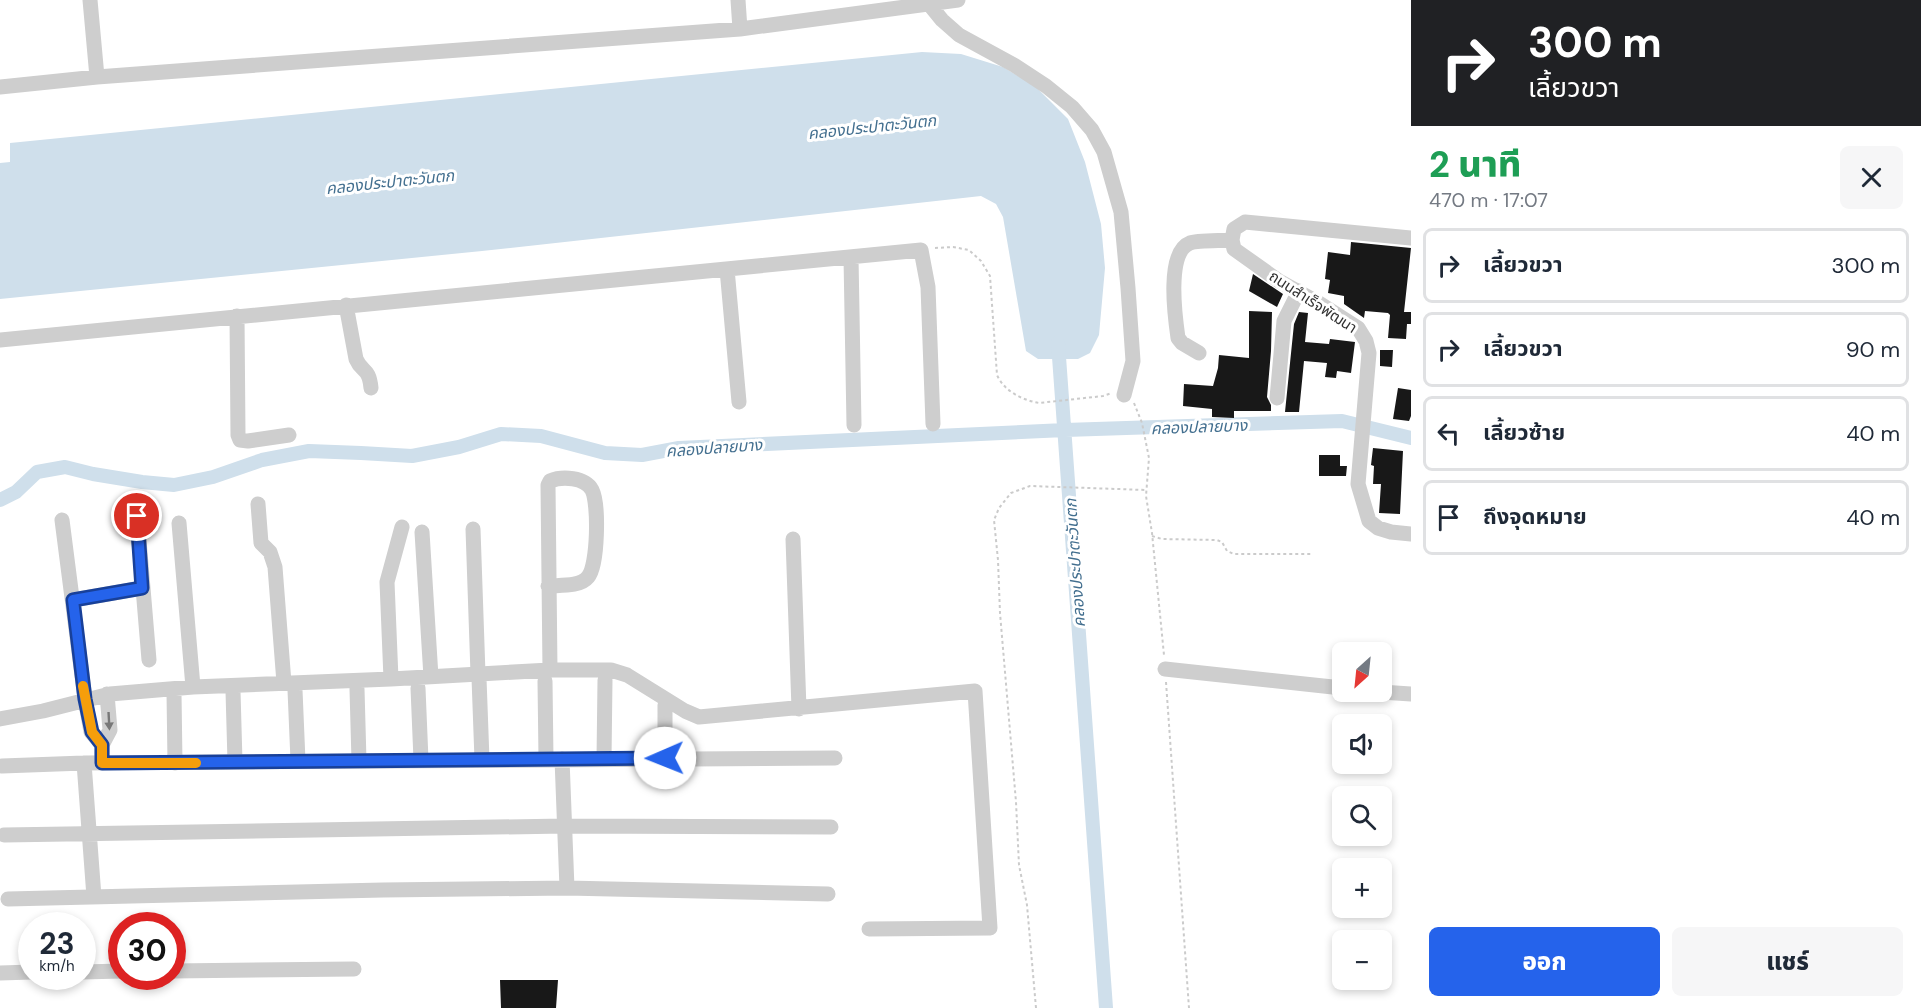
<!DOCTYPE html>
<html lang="th">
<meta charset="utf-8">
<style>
:root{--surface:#fff;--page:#f6f6f7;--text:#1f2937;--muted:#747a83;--line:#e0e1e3;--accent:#2563eb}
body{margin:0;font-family:"DM Sans","Noto Sans Thai",sans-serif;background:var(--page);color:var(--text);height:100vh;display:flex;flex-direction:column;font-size:22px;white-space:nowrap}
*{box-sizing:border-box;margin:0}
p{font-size:20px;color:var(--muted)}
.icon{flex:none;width:33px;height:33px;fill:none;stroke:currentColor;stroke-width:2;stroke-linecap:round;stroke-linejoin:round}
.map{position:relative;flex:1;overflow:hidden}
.panel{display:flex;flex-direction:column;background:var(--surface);width:510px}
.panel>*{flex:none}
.top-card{background:#202124;color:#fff;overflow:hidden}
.needle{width:39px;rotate:207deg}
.buttons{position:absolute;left:1332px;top:642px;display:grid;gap:12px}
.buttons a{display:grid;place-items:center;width:60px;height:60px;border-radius:9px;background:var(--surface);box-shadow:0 3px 9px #0003;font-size:30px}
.speed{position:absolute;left:18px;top:912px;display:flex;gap:12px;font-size:30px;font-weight:700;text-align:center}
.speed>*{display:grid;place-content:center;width:78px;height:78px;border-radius:50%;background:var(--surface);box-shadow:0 3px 9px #0003;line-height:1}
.speed small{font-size:15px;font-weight:400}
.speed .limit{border:9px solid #d22;background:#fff;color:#111}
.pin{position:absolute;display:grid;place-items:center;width:51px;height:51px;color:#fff;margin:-26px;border:3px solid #fff;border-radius:50%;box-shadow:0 2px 6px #0007}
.me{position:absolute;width:66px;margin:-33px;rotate:269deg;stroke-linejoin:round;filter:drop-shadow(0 0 4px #0008)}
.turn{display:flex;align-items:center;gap:21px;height:126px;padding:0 18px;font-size:27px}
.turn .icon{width:78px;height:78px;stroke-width:2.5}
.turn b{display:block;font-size:42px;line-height:51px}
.round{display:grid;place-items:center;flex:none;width:63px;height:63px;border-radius:9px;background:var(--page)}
.overview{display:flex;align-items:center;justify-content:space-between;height:102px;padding:0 18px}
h1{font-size:36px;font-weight:800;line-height:45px;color:#1e9e55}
.cta{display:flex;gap:12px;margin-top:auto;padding:12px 18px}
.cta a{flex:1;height:69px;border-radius:9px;background:var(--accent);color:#fff;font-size:24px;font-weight:800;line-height:69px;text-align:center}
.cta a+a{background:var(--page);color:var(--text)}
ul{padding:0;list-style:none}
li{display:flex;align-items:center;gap:18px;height:75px;margin:0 12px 9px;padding:0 6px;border:3px solid var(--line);border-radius:9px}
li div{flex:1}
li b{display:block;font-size:22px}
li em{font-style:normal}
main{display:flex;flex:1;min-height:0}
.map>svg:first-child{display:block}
</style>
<main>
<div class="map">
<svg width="1411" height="1008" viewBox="0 0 1411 1008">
<rect width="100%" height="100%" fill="#fff"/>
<path fill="#cfdfeb" d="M922 52 961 54 1003 67 1035 86 1068 119 1085 162 1101 224 1105 268 1099 335 1090 353 1078 359H1038L1026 351 1003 217 996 204 981 196 482 251 0 299V163L10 162V143Z"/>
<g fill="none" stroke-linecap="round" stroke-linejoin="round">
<path stroke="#cfdfeb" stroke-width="14" d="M1058 343 1106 1008
M0 500 16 492 37 472 65 467 93 474 142 482 174 485 213 477 262 460 309 451 361 453 412 456 459 447 501 434 541 436 605 453 642 455 679 448 1065 430 1342 421 1411 438"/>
</g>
<path fill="#181818" d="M1351 242 1411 248 1404 312H1411V324H1407L1406 339 1388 338 1390 315 1388 313 1365 311 1364 318 1344 304V296L1328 293 1330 280 1325 279 1328 252 1350 255Z
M1253 274 1283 294 1277 307 1249 291Z
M1249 311 1272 312 1271 351 1267 397 1271 405V411H1234V418L1212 417V409L1183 406 1184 384 1213 386 1218 368 1219 355 1249 358Z
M1299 312 1308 313 1305 342 1329 344 1330 339 1355 342 1351 373 1337 371 1336 378 1325 377 1327 363 1304 361 1299 412H1285L1294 324Z
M1380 350H1393L1392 367 1380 366Z
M1398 388 1411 390V416L1409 421 1393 419Z
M1373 448 1403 451 1400 514 1379 513 1381 484H1373L1374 466 1371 465Z
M1319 455H1340V466H1347L1346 476H1319Z
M500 980H558L556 1008H501Z"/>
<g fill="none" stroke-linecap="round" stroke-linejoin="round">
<path stroke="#cbcbcb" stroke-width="2" stroke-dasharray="3 3" stroke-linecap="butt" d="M935 248 953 247 969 250 981 261 990 276 997 375C1004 391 1022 400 1039 403L1103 396 1112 393
M1134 403 1142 423 1149 458 1146 496 1152 533 1164 655
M1152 536 1162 539 1217 540 1222 542 1227 551 1234 554H1313
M1166 682 1189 1008
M1036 1008 1027 905 1019 865 1016 802 1000 613 998 560 994 520 999 508 1011 493 1030 486 1146 490"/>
<path stroke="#cecece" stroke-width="15" d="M90 0 97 77
M738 0 740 29
M929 4 942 20 959 35 1014 65 1046 86 1072 107 1092 130 1104 152 1121 212 1128 288 1133 361 1124 395
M0 87 97 77 740 29 958 0
M1411 238 1245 222 1234 229 1232 240 1234 249 1279 281 1319 303 1358 328 1366 341 1369 353 1358 484 1369 521 1378 528 1391 532 1411 534
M851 257 854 425
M727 269 739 402
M346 305 356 359C362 373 369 367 371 388
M237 316 238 435 240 440 248 441 289 435
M0 340 921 250 928 287 933 424
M1199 353 1182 343 1178 338C1175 317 1166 252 1190 243 1197 240 1223 241 1232 240
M1277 398 1284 321 1299 291
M258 504 261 543 270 552 275 567 284 683
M137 516 149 660
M62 520 85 699 91 732 102 745
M179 523 193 687
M473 529 478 674
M422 532 431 677
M793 539 799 709
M548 586C560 585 580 587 588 577 598 565 599 504 592 490 585 477 562 476 550 481L548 485 550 670
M73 600 142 588
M1165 669 1342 688
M479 678 482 760
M391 679 387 582 402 527
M545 681 546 759
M418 688 421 760
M357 689 359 761
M295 690 298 761
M233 691 235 762
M1381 692 1411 694
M174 693 175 763
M665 705V758
M0 719 43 711 110 694 193 687 391 679 550 670H611L627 675 685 711 699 717 975 691 990 928 869 929
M102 754V745L110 730 107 694
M562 759 567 888
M604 759 605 680
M84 763 94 897
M2 766 84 763 835 758
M4 835 564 826 831 827
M8 899 383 890 567 888 828 894
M172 971 354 969
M82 972 122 971
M0 973 32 972"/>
</g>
<defs><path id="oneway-solid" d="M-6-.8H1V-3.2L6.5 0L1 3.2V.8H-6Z" transform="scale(1.5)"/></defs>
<use fill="#787878" href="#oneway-solid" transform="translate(109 721) rotate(87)"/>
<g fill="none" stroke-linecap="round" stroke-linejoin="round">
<defs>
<path id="route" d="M137 516 142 588 73 600 85 699 92 732 102 745V763L665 758"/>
</defs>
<use href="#route" stroke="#184099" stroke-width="15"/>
<use href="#route" stroke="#2563eb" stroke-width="10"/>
<path stroke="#f59e0b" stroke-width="10" d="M83 686 92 732 102 745V763H196"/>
</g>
<g text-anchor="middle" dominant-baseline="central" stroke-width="6" stroke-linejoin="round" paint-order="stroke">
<g font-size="15" fill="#313131" stroke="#fff">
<text transform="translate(1313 302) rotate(33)">ถนนสำเร็จพัฒนา</text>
</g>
<g font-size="16" font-style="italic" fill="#436f8f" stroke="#fff">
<text transform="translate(872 127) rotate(-6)">คลองประปาตะวันตก</text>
<text transform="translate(390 182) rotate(-6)">คลองประปาตะวันตก</text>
<text transform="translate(1199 427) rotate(-2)">คลองปลายบาง</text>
<text transform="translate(714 448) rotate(-4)">คลองปลายบาง</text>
<text transform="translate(1075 563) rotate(-94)">คลองประปาตะวันตก</text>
</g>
</g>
</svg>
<div class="buttons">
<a><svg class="needle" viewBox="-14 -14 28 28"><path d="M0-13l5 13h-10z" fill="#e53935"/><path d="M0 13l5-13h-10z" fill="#747a83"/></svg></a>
<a><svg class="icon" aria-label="sound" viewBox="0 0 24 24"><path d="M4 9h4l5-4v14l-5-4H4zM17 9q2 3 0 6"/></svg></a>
<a><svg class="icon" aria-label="search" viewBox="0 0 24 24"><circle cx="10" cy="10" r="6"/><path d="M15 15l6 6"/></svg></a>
<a>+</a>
<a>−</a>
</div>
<div class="speed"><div>23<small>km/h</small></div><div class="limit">30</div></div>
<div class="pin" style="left:137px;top:516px;background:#d93025"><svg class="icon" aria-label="arrive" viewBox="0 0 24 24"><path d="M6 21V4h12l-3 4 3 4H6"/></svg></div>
<svg class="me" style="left:665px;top:758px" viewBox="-20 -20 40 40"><circle r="19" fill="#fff"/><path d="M0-13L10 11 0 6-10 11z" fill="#2563eb"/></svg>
</div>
<section class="panel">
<div class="top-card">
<div class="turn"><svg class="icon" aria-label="right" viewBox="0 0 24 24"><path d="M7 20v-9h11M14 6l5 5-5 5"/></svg><div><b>300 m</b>เลี้ยวขวา</div></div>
</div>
<div class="overview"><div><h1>2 นาที</h1><p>470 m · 17:07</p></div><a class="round"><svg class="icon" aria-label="close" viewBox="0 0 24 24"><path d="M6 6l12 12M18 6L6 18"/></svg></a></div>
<ul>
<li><svg class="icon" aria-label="right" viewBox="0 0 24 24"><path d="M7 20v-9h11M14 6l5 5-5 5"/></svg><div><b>เลี้ยวขวา</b></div><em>300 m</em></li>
<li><svg class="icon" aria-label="right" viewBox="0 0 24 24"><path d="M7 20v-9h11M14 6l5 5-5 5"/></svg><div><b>เลี้ยวขวา</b></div><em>90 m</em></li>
<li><svg class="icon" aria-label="left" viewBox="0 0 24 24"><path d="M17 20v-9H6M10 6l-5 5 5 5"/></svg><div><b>เลี้ยวซ้าย</b></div><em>40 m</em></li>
<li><svg class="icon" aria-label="arrive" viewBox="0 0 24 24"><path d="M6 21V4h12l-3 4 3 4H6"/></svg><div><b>ถึงจุดหมาย</b></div><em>40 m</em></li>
</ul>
<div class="cta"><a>ออก</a><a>แชร์</a></div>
</section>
</main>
